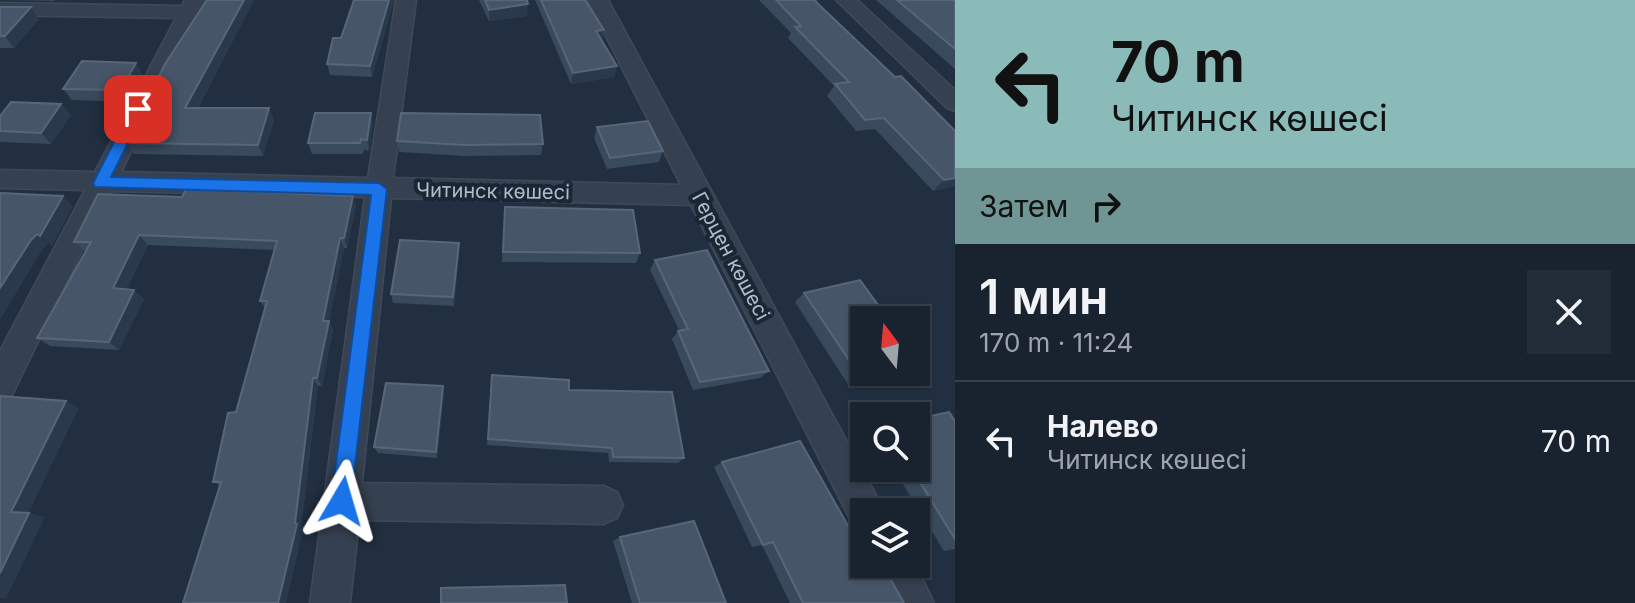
<!DOCTYPE html>
<html lang="ru">
<meta charset="utf-8">
<style>
:root{--surface:#192330;--page:#222b38;--text:#f1f3f6;--muted:#9fa4ab;--line:#37404c}
body{margin:0;font-family:Inter,sans-serif;background:var(--page);color:var(--text);height:100vh;display:flex;flex-direction:column;font-size:30px;white-space:nowrap}
*{box-sizing:border-box;margin:0}
p{font-size:26px;color:var(--muted)}
.icon{flex:none;width:44px;height:44px;fill:none;stroke:currentColor;stroke-width:2;stroke-linecap:round;stroke-linejoin:round}
.map{position:relative;flex:1;overflow:hidden}
.drawer{display:flex;flex-direction:column;background:var(--surface);width:680px}
.drawer>*{flex:none}
.banner{background:#8bbbb9;color:#111;overflow:hidden}
.needle{width:52px;rotate:344deg}
.fabs{position:absolute;left:850px;top:306px;display:grid;gap:16px}
.fabs a{display:grid;place-items:center;width:80px;height:80px;border-radius:0px;background:var(--surface);box-shadow:0 2px 6px #0004,0 0 0 2px var(--line);font-size:40px}
.pin{position:absolute;display:grid;place-items:center;width:68px;height:68px;color:#fff;margin:-34px;border-radius:16px;box-shadow:0 4px 12px #0006}
.me{position:absolute;width:88px;margin:-44px;rotate:7deg;stroke-linejoin:round;filter:drop-shadow(0 0 6px #0008)}
.turn{display:flex;align-items:center;gap:28px;height:168px;padding:0 24px;font-size:36px}
.turn .icon{width:104px;height:104px;stroke-width:2.5}
.turn b{display:block;font-size:56px;line-height:68px}
.then{display:flex;align-items:center;height:76px;padding:0 24px;background:#0003;gap:16px;font-size:30px}
.round{display:grid;place-items:center;flex:none;width:84px;height:84px;border-radius:0px;background:var(--page)}
.overview{display:flex;align-items:center;justify-content:space-between;height:136px;padding:0 24px}
h1{font-size:48px;font-weight:600;line-height:60px}
ul{padding:0;list-style:none}
li{display:flex;align-items:center;gap:24px;height:120px;padding:0 24px;border-top:2px solid var(--line)}
li div{flex:1}
li b{display:block;font-size:30px}
li em{font-style:normal}
main{display:flex;flex:1;min-height:0}
.map>svg:first-child{display:block}
</style>
<main>
<div class="map">
<svg width="955" height="603" viewBox="0 0 955 603">
<rect width="100%" height="100%" fill="#212f40"/>
<g fill="none" stroke-linecap="round" stroke-linejoin="round">
<defs>
<path id="minor" d="M185 0H205L121 172 368 178 396 0H416L393 178 681 185 588 0H608L885 512H864V530L853 525 691 205 391 198 362 483 604 486 617 492 623 505 617 518 604 524 359 520 350 603H310L365 197 111 191 12 395 0 399V351L85 190 0 188V170L95 172 176 18 0 15V3L182 6Z
M836 0H857L955 90V111L947 108Z
M873 564H915L934 603H892Z"/>
</defs>
<use href="#minor" stroke="#3f4a59" stroke-width="3"/>
<use href="#minor" fill="#354150" fill-rule="evenodd"/>
</g>
<path fill="#394a5c" d="M0 0H55L54 1Z
M207 0H254L198 108H269L274 120 263 156 134 154 126 143Z
M354 0H394L372 77 330 75 327 64 341 38Z
M479 0H527V16L489 21Z
M535 0H585L604 30 602 41 617 66 614 77 571 84Z
M759 0H818L817 2 955 186 933 191 875 129 856 131 827 96 834 86 788 38 791 33Z
M876 0H955V69Z
M0 7H31L39 19 14 48H0Z
M143 74 129 102 72 100 63 89Z
M61 104 71 115 51 144 0 142V116Z
M373 124 369 151 364 150 363 154H312L308 143Z
M597 127 663 151 659 162 607 169 594 138Z
M397 141 543 144 541 155 464 156 399 152Z
M356 206 347 248H344L329 321 333 329 322 386H318L301 526 304 527 213 482 236 412 265 308 260 301 274 250 148 245 127 289 144 299 119 350 50 346 37 338 86 252 74 242Z
M505 207 640 253 636 263 502 262Z
M459 253 454 306 393 303 391 294Z
M655 260 769 371 760 378 693 390 672 339 679 330 650 270Z
M804 293 902 372 849 386 795 302Z
M492 375 569 390 684 458 678 463 609 462 608 453 487 445Z
M444 393 437 458 378 453 374 447Z
M955 421V549L944 551 893 468H916Z
M722 462 864 564 904 603H790L762 545 752 547 714 467Z
M620 537 726 603H632L613 541Z"/>
<path fill="#2a3a4c" d="M244 0H254L192 120 185 108Z
M389 0H394L372 77 370 66Z
M528 4 527 16 489 21V10Z
M31 7 39 19 14 48 5 36Z
M604 30 602 41 596 31Z
M136 63 143 74 129 102 121 90Z
M617 66 614 77 571 84 573 73Z
M61 104 71 115 51 144 41 133Z
M269 108 274 120 263 156 258 145Z
M371 113 373 124 369 151 367 140Z
M955 178V186L933 191 944 180Z
M63 196 73 206 52 246 40 236Z
M353 196 356 206 347 248 344 238Z
M37 234 48 244 42 250 0 320V288L31 240Z
M139 235 148 245 123 298 113 288Z
M340 238 344 248 329 321 333 329 322 386 317 378 323 321Z
M459 243V253L454 306 453 297Z
M134 290 144 299 119 350 109 342Z
M886 372H902L849 386 861 378Z
M313 378 318 386 301 526 304 527 286 603H278L295 523Z
M443 386 444 393 437 458 436 452Z
M66 401 79 408 27 516 11 512Z
M29 513 45 517 6 599 0 598V573Z"/>
<path fill="#465668" stroke="#576678" stroke-width="2" d="M207 0H244L185 108H269L258 145 126 143 165 64Z
M354 0H389L370 66 327 64 333 38H341Z
M485 0H527L528 4 489 10Z
M541 0H585L604 30 596 31 617 66 573 73Z
M776 0H814L895 77 901 76 955 131V178L944 180 884 118 865 120 835 84 849 82 795 27 801 26Z
M897 0H955V49Z
M0 7H31L5 36H0Z
M82 61 136 63 121 90 63 89Z
M11 102 61 104 41 133 0 131V116Z
M315 113H371L367 140 361 139 360 143H308Z
M401 113 540 115 543 144 464 145 397 141Z
M648 121 663 151 610 158 597 127Z
M186 189 353 196 344 238H340L323 321H329L317 378H313L295 523 297 524 278 603H183L221 482H213L228 413 236 412 267 301H260L277 241 139 235 113 288 134 290 109 342 37 338 91 242H74L98 194 182 197Z
M0 193 63 196 40 236 37 234 31 240 0 288Z
M505 207 633 210 640 253 503 252Z
M400 240 459 243 453 297 391 294Z
M707 250 769 371 700 382 678 331 688 329 655 260Z
M860 280 889 320H864V372H886L861 378 804 293Z
M492 375 569 380V390L672 392 684 458 613 457 612 448 488 439Z
M386 383 443 386 436 452 374 447Z
M0 396 66 401 11 512 29 513 0 573Z
M949 412 955 421V539L911 468H916V419Z
M800 441 864 554V564H882L904 603H803L773 542 763 545 722 462Z
M694 521 726 603H640L620 537Z
M565 585 567 603H441V588Z"/>
<path fill="#1a73e8" stroke="#114b97" stroke-width="2" d="M138 105 145 109 111 177 379 183 387 189 350 509 342 512 334 509 331 501 371 195 95 187 93 183 131 109Z"/>
<g text-anchor="middle" dominant-baseline="central" stroke-width="8" stroke-linejoin="round" paint-order="stroke">
<g font-size="20" fill="#b1bccb" stroke="#1b2635">
<text transform="translate(493 191) rotate(1)">Читинск көшесі</text>
<text transform="translate(731 256) rotate(62)">Герцен көшесі</text>
</g>
</g>
</svg>
<div class="fabs">
<a><svg class="needle" viewBox="-14 -14 28 28"><path d="M0-13l5 13h-10z" fill="#e53935"/><path d="M0 13l5-13h-10z" fill="#9fa4ab"/></svg></a>
<a><svg class="icon" aria-label="search" viewBox="0 0 24 24"><circle cx="10" cy="10" r="6"/><path d="M15 15l6 6"/></svg></a>
<a><svg class="icon" aria-label="layers" viewBox="0 0 24 24"><path d="M12 4l9 5-9 5-9-5zM3 14l9 5 9-5"/></svg></a>
</div>
<div class="pin" style="left:138px;top:109px;background:#d93025"><svg class="icon" aria-label="arrive" viewBox="0 0 24 24"><path d="M6 21V4h12l-3 4 3 4H6"/></svg></div>
<svg class="me" style="left:342px;top:501px" viewBox="-20 -20 40 40"><path d="M0-17L14 15 0 8-14 15z" fill="#1a73e8" stroke="#fff" stroke-width="4"/></svg>
</div>
<section class="drawer">
<div class="banner">
<div class="turn"><svg class="icon" aria-label="left" viewBox="0 0 24 24"><path d="M17 20v-9H6M10 6l-5 5 5 5"/></svg><div><b>70 m</b>Читинск көшесі</div></div>
<div class="then">Затем<svg class="icon" aria-label="right" viewBox="0 0 24 24"><path d="M7 20v-9h11M14 6l5 5-5 5"/></svg></div>
</div>
<div class="overview"><div><h1>1 мин</h1><p>170 m · 11:24</p></div><a class="round"><svg class="icon" aria-label="close" viewBox="0 0 24 24"><path d="M6 6l12 12M18 6L6 18"/></svg></a></div>
<ul>
<li><svg class="icon" aria-label="left" viewBox="0 0 24 24"><path d="M17 20v-9H6M10 6l-5 5 5 5"/></svg><div><b>Налево</b><p>Читинск көшесі</p></div><em>70 m</em></li>
</ul>
</section>
</main>
